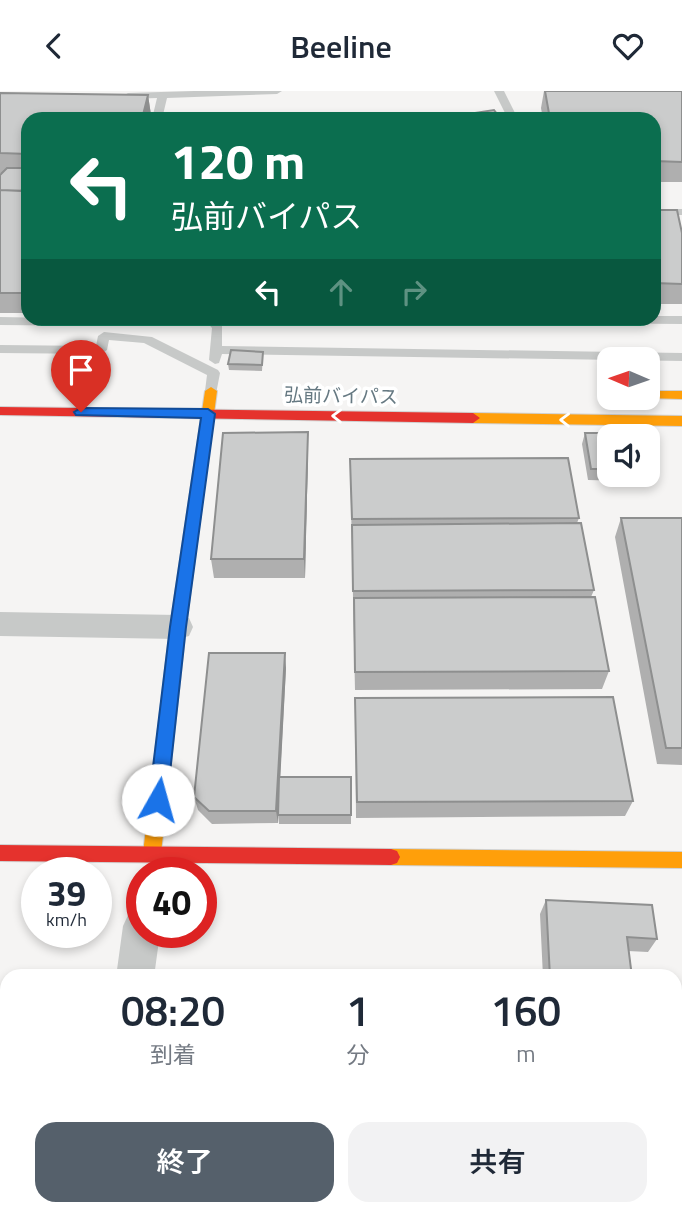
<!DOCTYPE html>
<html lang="ja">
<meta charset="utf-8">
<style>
:root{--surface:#fff;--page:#f2f2f3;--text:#1f2937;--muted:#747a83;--accent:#55606b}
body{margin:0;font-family:"Titillium Web","Noto Sans JP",sans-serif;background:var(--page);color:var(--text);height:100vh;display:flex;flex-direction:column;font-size:26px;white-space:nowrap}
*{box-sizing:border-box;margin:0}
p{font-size:23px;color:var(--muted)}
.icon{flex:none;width:38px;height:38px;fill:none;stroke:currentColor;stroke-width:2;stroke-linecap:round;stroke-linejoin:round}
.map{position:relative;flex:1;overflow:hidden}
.sheet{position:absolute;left:0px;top:878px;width:682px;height:247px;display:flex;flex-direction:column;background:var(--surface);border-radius:21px 21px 0 0;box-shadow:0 4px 10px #0003}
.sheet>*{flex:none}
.guide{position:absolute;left:21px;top:21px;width:640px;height:214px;border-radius:21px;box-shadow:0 4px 10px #0003;background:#0b6e4f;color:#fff;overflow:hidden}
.needle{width:46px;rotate:272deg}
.controls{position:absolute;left:597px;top:256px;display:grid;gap:14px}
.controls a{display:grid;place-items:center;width:63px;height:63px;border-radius:14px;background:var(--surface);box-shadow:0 4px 10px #0003;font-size:35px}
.speed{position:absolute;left:21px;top:766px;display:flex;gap:14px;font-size:35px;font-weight:700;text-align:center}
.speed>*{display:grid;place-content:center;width:91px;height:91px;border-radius:50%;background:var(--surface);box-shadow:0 4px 10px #0003;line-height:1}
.speed small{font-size:18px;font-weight:400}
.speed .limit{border:10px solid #d22;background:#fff;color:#111}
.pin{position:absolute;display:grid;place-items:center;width:60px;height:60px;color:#fff;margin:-72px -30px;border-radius:50% 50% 50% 0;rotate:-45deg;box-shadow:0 0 7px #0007}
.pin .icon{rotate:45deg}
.me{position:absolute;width:77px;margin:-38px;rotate:7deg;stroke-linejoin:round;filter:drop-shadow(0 0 5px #0008)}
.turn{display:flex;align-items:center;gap:24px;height:147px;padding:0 35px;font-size:32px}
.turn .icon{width:91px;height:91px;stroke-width:2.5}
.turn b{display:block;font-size:49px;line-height:60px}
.lanes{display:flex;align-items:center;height:66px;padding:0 35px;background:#0003;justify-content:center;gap:35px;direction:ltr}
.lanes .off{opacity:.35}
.eta{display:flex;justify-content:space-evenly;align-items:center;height:119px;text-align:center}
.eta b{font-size:42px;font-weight:600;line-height:49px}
.button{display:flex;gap:14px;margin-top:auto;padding:14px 35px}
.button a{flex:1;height:80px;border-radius:21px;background:var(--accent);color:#fff;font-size:28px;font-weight:600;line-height:80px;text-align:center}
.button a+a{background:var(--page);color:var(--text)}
header{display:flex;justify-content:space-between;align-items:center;height:91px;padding:0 35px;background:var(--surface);font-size:32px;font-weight:600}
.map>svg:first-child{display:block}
</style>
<header><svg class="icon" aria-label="back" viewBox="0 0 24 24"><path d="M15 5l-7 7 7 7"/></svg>Beeline<svg class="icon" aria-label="heart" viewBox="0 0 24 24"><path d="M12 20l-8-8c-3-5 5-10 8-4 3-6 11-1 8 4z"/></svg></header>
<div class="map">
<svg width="682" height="1124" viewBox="0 0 682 1124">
<rect width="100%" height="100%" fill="#f5f4f3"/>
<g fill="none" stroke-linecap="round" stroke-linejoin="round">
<defs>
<path id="slow" d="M211 296 217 300 186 536 161 762 158 768 152 770 146 768 143 762 170 536 205 300Z
M648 300H682V308L643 307 648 306Z
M473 322 682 325V335L473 332 466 327Z
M391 758 682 761V777L391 774 385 772 382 766 385 760Z"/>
<path id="jam" d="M0 316 473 322 480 327 473 332 0 324Z
M0 754 391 758 397 760 400 766 397 772 391 774 0 770Z"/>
</defs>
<use href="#slow" stroke="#d0d1d1" stroke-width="2"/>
<use href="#jam" stroke="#d0d1d1" stroke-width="2"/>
<path fill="#c7c9c8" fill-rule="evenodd" d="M194 0H282L277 3 167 7 162 28H152L157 7 128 8 123 5 128 2Z
M494 0H504L518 28H508Z
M654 118H682V124H654Z
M654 225H682V233L548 232 542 228H654Z
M0 226 109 228 114 231 108 235 0 234Z
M204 228H217L222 233V255L682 262V270L222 263 219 272 215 273 209 269 212 237Z
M104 241 152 246 218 279 220 282 216 303H206L205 300 207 284 144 252 109 249 107 259 101 263 0 262V254L96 255 98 245Z"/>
<path fill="#c7c9c8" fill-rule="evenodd" d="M0 521 178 524 189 527 193 536 189 545 178 548 0 545Z
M142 817V842H160L154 886H116L123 835 129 822Z
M676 1038 682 1039V1081L676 1080Z
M89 1118H133L132 1124H88Z
M366 1118H410V1124H366Z"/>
<use href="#slow" fill="#ff9f0a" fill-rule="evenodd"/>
<use href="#jam" fill="#e5322d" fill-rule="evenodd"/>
</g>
<path fill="#afafaf" d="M544 0H682V91H654V28H543L541 17Z
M0 2 148 4 151 24 150 28H28V222H0V84L2 82H0Z
M654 119 682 142V213H654Z
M263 261 262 280 229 279 228 273Z
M308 341V362L305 487H214L211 468Z
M585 342 609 345V383H629L627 390 588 389 582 353Z
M350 368 579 427 577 432 594 499 591 506 609 580 602 598 355 599Z
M621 427H682V674L657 673 615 446Z
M286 577 280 686H351V733H279L278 717V732L212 733 198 719 194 706Z
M355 607 633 710 625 725 356 727Z
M546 809 657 848 648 861 628 860 632 886H543L540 823Z
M676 905H682V1033H676Z"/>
<path fill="#8e8f8f" d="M148 4 151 24 150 28H142Z
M28 92V100L9 113Z
M308 341V362L305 487 304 468Z
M285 562 286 577 278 732 276 720Z
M10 1118H21L22 1124H0V1122Z"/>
<path fill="#cbcccc" stroke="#8e8f8f" stroke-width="2" d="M545 0H682V71L654 70V28H550Z
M0 2 148 4 142 28H28V63L0 62Z
M494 19 501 28H436Z
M7 77H28V92L21 100 0 99V84Z
M0 99 28 100V202H0Z
M654 119H677L682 142V193L654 192Z
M231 259 263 261 262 274 228 273Z
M308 341 304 468H211L223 342Z
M585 342H623L624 345H609V378H591Z
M568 367 579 427 352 428 350 368Z
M621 427H682V657H666Z
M581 432 594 499 353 500 352 434Z
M595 506 609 580 355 581 354 507Z
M209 562H285L276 720H209L194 706Z
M613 606 633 710 357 711 355 607Z
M279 686H351V724H278Z
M546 809 652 814 657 848 627 846 632 886H550Z
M676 905H682V1024H676Z
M7 909V1091H6L7 1118H10L0 1122V911Z"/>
<defs><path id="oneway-chevron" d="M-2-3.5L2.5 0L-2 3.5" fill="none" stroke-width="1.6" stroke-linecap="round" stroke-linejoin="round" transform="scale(1.75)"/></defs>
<g stroke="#fff">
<use href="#oneway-chevron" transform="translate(337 325) rotate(-179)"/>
<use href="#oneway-chevron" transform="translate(565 329) rotate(-179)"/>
</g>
<path fill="#1a73e8" stroke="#114b97" stroke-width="2" d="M81 317 208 318 215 323 186 536 167 709 164 715 158 717 152 715 149 709 170 536 201 327 76 324 74 321Z"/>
<g text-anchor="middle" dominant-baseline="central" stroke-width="7" stroke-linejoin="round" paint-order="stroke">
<g font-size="19" fill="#667982" stroke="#fff">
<text transform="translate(341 304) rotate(1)">弘前バイパス</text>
</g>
</g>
</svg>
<div class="controls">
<a><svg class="needle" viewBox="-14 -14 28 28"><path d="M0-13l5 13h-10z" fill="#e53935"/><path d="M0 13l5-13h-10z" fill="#747a83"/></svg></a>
<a><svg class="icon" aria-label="sound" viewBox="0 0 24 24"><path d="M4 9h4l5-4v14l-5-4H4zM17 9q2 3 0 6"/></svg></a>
</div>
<div class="speed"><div>39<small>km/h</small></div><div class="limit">40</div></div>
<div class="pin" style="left:81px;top:321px;background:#d93025"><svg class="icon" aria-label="arrive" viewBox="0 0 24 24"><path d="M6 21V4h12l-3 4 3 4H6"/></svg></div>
<svg class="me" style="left:158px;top:709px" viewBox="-20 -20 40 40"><circle r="19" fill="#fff"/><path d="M0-13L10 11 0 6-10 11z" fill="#1a73e8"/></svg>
<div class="guide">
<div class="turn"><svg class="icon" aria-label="left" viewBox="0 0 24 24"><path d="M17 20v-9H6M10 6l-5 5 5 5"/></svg><div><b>120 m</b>弘前バイパス</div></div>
<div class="lanes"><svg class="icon" aria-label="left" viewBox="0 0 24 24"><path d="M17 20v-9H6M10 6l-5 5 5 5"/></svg><svg class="icon off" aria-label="ahead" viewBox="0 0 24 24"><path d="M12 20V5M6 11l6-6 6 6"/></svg><svg class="icon off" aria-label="right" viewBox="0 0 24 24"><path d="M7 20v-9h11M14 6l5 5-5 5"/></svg></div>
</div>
<section class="sheet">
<div class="eta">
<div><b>08:20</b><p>到着</p></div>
<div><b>1</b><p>分</p></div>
<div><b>160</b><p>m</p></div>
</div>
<div class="button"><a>終了</a><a>共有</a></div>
</section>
</div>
